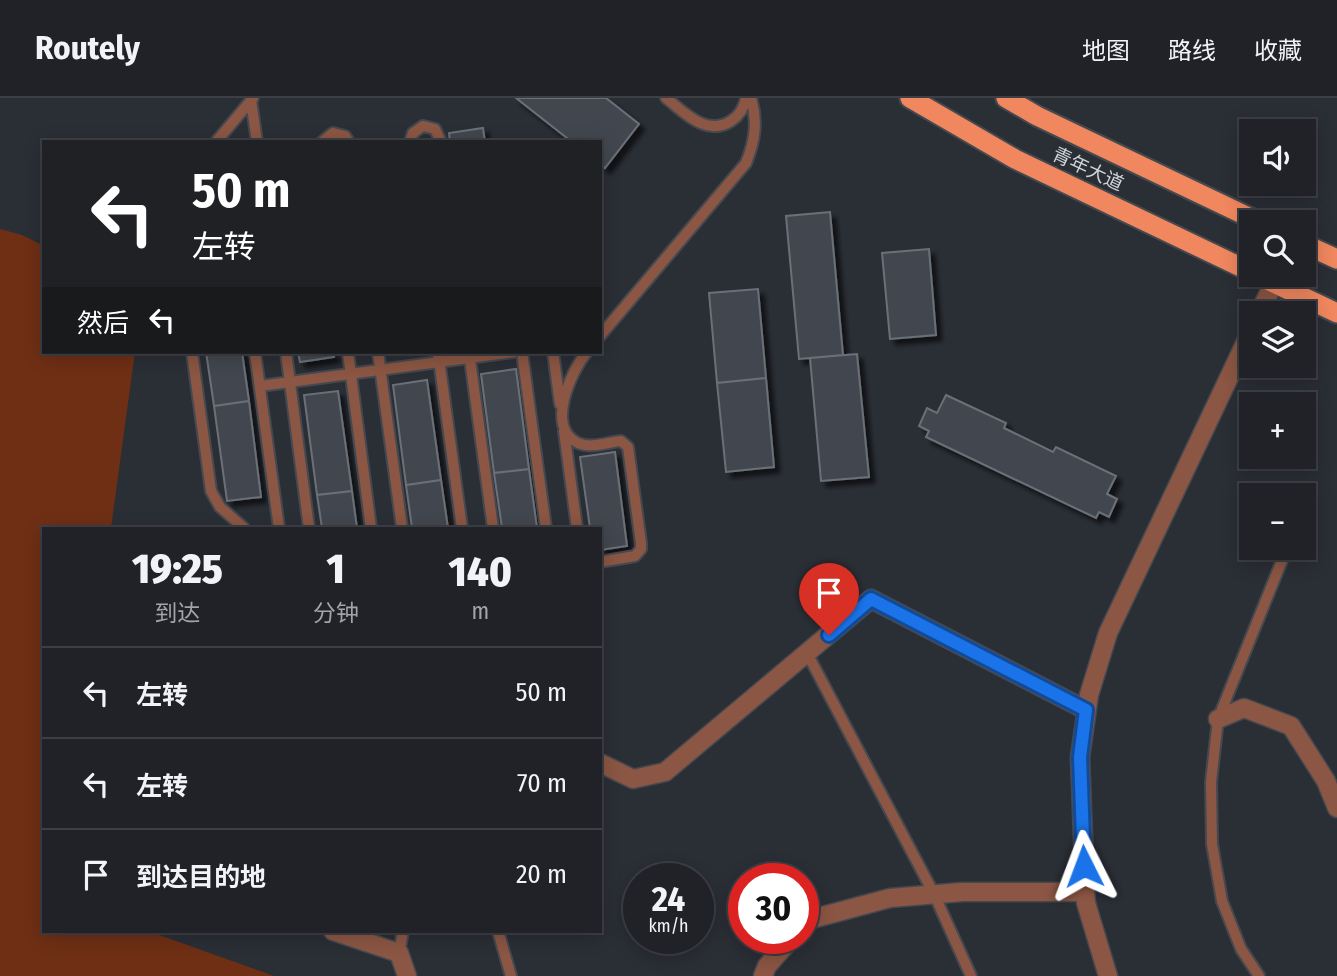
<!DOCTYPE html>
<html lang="zh">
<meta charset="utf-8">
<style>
:root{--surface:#202228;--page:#282a30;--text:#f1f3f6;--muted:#a2a4a8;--line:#3d3f45}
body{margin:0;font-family:"Fira Sans Condensed","Noto Sans SC",sans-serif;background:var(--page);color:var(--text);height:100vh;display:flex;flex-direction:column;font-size:26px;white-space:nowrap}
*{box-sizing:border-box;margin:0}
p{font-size:23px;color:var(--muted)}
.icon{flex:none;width:38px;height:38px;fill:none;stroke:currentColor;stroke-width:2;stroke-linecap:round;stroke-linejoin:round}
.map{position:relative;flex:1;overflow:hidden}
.side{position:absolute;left:42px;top:429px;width:560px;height:406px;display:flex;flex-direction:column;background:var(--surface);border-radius:0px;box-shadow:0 4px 18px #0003,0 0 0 2px var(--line)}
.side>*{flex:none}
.guide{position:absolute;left:42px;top:42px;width:560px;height:214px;border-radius:0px;box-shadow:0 4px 18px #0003,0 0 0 2px var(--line);background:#202124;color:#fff;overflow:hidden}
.buttons{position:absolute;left:1239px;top:21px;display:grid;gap:14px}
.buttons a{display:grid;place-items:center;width:77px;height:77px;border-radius:0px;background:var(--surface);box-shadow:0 4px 18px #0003,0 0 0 2px var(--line);font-size:35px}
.speed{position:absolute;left:623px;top:765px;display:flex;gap:14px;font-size:35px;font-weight:700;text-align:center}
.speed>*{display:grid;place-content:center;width:91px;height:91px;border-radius:50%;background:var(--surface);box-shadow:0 4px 18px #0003,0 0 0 2px var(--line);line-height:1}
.speed small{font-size:18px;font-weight:400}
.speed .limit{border:10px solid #d22;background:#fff;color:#111}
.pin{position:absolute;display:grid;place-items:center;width:60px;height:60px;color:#fff;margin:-72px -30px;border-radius:50% 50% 50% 0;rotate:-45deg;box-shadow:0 0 7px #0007}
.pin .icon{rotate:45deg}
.me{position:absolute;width:77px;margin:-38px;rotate:357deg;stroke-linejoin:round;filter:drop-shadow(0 0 5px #0008)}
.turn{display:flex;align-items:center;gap:24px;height:147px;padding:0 35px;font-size:32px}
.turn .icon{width:91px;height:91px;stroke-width:2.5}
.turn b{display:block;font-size:49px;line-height:60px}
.then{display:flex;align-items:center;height:66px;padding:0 35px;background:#0003;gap:14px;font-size:26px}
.eta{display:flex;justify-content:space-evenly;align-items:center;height:119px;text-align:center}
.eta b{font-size:42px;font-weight:800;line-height:49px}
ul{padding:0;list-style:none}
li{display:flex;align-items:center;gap:21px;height:91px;padding:0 35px;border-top:2px solid var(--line)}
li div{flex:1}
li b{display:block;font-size:26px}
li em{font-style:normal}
header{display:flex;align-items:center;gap:42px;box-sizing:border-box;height:98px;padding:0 35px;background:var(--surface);border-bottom:2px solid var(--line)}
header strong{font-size:33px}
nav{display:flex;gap:38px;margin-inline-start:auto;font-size:24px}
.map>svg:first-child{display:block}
</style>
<header>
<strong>Routely</strong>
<nav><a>地图</a><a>路线</a><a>收藏</a></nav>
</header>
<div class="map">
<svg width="1337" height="878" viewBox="0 0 1337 878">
<defs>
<filter id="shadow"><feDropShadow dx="5.5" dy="5.5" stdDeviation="2" flood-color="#0009"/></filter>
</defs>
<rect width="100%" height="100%" fill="#2a2e35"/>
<path fill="#6e2f15" d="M0 131 22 137 44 148V254H135L111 430H44V833H148L274 878H0Z"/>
<path fill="#43474f" stroke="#6b7078" stroke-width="2" filter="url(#shadow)" d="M516 0H606L639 26 605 70 600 66V44H572Z
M483 30 485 44H450L449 35Z
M830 114 843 257 799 261 786 118Z
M929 151 936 237 890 241 882 155Z
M758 191 766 280 717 285 709 195Z
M206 254H242L249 303 214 308Z
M298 254H333L334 259 300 264Z
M857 256 869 379 821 383 810 260Z
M516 271 529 371 494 375 481 276Z
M766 280 774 369 726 374 717 285Z
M427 282 441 382 406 387 393 287Z
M338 293 352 393 317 397 304 297Z
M946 297 1006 325 1004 330 1053 354 1056 349 1116 378 1107 396 1117 401 1109 419 1099 414 1096 420 926 339 929 333 919 328 927 310 937 315Z
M249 303 261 399 227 403 214 308Z
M615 354 627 448 600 452V430H590L580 359Z
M529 371 537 430H502L494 375Z
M441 382 448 430H412L406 387Z
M352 393 357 430H322L317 397Z"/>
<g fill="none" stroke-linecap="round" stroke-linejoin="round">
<defs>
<path id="service" d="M666 0C684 14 706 39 731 23 739 18 744 10 746 0
M251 2 257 44
M216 44 253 0
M322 44 333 35 345 38 349 44
M410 44 413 35 423 28 435 31 441 44
M600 238 746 65C755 43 758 23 751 0
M192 254 211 393 220 409 244 430
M255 254 279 430
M286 254 309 430
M348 254 371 430
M378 254 402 430
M438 254 462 430
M469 254 493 430
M522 254 546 430
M553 254 560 306
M587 254C571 273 545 330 578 345 591 351 608 344 621 343L628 349 641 445V451L635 458 600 464
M260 288 514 254
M564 333 577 430
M807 555 934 796 971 878
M498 833 511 878
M399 855 403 833
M1259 878 1241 851 1222 803 1212 746 1211 684 1218 621 1287 450"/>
<path id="minor" d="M1259 215 1274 185
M1218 621 1244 610 1291 628 1326 683 1337 710
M600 665 633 681 665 674 871 501 1086 612
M803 827 808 822 890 800 962 794H1085
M333 833 399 855 407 878
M763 878 767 868 792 840
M1108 878 1086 805 1085 794 1080 659 1089 597 1108 535 1251 233"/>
<path id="trunk" d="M910 0 1015 61 1251 174
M1006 0 1037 18 1259 124
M1304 146 1337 161
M1257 177 1337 215"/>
</defs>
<use href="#service" stroke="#45494f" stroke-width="14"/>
<use href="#minor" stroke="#45494f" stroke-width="21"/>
<use href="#trunk" stroke="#45494f" stroke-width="23"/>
<use href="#service" stroke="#8b5643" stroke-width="10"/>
<use href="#minor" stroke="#8b5643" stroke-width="18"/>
<use href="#trunk" stroke="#f0875e" stroke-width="19"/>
</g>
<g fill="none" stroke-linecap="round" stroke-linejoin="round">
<defs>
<path id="route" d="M829 537 871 501 1086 612 1080 659 1084 768"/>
</defs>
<use href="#route" stroke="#114b97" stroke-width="18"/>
<use href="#route" stroke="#1a73e8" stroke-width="12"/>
</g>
<g text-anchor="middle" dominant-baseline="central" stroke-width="7" stroke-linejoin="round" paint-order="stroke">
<g font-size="19" fill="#d1d4d8" stroke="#2a2e35">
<text transform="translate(1088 71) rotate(25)">青年大道</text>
</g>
</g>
</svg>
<div class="buttons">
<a><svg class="icon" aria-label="sound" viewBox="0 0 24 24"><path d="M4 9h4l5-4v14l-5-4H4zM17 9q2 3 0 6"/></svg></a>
<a><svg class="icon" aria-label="search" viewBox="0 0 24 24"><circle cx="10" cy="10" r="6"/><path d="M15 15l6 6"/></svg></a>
<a><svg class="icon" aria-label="layers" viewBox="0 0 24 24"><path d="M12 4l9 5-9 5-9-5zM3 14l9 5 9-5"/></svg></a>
<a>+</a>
<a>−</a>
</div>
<div class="speed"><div>24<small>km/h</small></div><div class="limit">30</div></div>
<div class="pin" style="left:829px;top:537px;background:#d93025"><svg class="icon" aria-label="arrive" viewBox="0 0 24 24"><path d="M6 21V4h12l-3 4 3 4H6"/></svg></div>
<svg class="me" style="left:1084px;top:768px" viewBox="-20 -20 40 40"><path d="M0-17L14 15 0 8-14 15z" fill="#1a73e8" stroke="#fff" stroke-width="4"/></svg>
<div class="guide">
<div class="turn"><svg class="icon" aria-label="left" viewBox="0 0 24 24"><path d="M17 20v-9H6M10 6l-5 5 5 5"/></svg><div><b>50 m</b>左转</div></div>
<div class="then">然后<svg class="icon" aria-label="left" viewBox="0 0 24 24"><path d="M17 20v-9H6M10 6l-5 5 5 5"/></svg></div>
</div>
<section class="side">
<div class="eta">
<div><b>19:25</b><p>到达</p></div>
<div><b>1</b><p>分钟</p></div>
<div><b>140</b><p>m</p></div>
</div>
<ul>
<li><svg class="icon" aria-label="left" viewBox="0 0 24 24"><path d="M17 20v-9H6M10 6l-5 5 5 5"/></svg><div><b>左转</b></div><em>50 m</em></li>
<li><svg class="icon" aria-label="left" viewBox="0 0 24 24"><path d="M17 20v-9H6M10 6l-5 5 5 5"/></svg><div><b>左转</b></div><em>70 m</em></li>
<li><svg class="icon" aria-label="arrive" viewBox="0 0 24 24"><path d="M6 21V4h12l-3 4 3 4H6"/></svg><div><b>到达目的地</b></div><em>20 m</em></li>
</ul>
</section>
</div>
